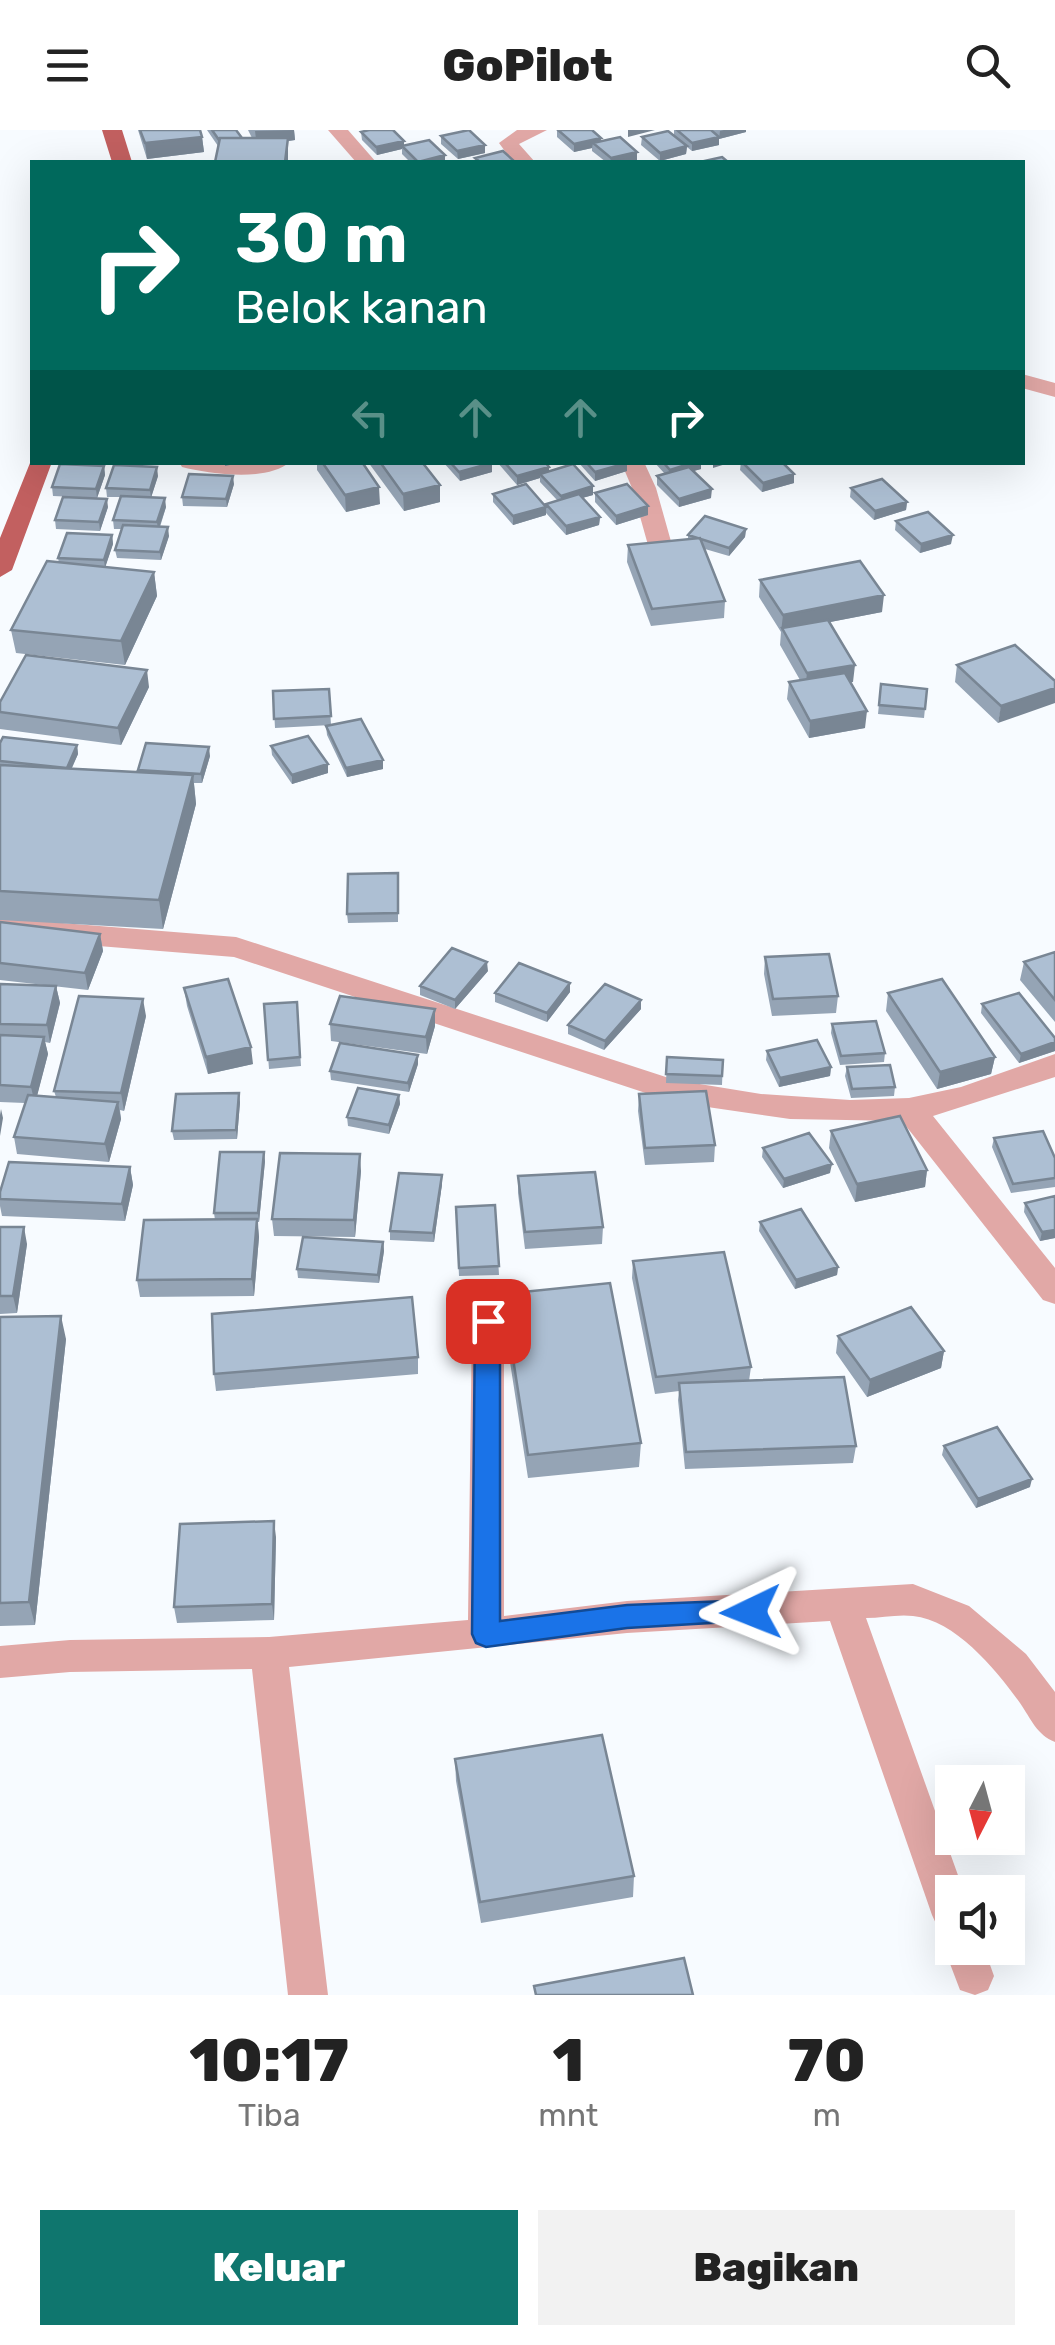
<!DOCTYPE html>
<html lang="id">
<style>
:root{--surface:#fff;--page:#f2f2f2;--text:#222;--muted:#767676;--accent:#0f766e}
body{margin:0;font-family:Rubik,sans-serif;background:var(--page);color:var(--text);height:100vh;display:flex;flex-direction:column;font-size:38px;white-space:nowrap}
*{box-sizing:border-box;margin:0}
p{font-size:32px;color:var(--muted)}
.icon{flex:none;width:55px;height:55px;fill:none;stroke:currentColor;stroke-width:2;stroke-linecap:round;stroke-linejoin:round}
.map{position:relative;height:1865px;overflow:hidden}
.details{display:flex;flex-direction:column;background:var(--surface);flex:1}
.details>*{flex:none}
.guide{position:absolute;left:30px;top:30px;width:995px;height:305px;border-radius:0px;box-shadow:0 10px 40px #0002;background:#00695c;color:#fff;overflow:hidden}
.needle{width:65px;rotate:186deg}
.controls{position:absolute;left:935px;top:1635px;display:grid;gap:20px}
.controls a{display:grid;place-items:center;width:90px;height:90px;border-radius:0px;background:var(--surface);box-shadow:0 10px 40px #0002;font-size:50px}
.pin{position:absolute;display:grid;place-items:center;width:85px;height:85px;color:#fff;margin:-42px;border-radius:20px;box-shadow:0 5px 15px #0006}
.me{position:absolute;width:110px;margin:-55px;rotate:268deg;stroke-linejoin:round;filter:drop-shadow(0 0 8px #0008)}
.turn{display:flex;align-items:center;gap:35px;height:210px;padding:0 40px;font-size:45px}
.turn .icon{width:130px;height:130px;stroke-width:2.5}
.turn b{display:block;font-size:70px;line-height:85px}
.lanes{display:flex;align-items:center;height:95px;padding:0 40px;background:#0003;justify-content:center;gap:50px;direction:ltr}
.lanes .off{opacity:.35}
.eta{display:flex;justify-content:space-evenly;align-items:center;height:170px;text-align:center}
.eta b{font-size:60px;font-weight:800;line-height:70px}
.button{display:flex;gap:20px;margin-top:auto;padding:20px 40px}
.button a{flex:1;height:115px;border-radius:0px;background:var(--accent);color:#fff;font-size:40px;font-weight:800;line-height:115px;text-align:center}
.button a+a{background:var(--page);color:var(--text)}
header{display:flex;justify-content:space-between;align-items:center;height:130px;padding:0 40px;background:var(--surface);font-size:45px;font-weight:800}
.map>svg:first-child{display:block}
</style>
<header><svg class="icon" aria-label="menu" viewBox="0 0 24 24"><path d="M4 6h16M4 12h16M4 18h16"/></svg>GoPilot<svg class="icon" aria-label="search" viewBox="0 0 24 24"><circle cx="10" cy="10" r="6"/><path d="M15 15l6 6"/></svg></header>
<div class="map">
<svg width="1055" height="1865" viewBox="0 0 1055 1865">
<rect width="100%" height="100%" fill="#f7fbff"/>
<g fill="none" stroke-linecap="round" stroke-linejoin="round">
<path fill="#e1a8a6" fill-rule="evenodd" d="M328 0H348L376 32H356Z
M517 0H547L519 14 535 32H513L499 13Z
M1022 244 1055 253V267L1022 258Z
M179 332H290C267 352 210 344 182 337Z
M621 332H644L656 358 672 415 669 420 660 422 648 415 632 358Z
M0 788 236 807 675 950 761 964 850 970 909 968 961 957 1055 924V947L933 986 1055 1138V1174L1043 1170 902 991 790 989 673 972 234 827 0 808Z
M488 1178 500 1182 504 1191V1486L627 1471 913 1454 969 1476 1026 1524 1055 1562V1612C1037 1605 1031 1589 1020 1573 997 1541 956 1490 913 1486 898 1484 881 1488 866 1488L964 1762H952V1818H984L994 1846 988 1860 975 1865 960 1860 944 1818 951 1804 938 1798 932 1785 830 1491 627 1503 289 1537 328 1865H288L252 1539 70 1542 0 1548V1516L70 1510 269 1507 468 1490 472 1191 476 1182Z"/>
<path fill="#c26060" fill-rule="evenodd" d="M102 0H122L132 32H112Z
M32 328V332H52L12 440 0 447V408Z"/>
</g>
<path fill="#95a4b5" d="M138 0H200L202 7 204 22 147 29Z
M207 0H236L242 8H252L248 0H294L295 10 288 11V32H215L218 16Z
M557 0 601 11 637 30 633 31 634 32H606L592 21V18L574 22 557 7Z
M674 0H746V2L719 9V15L692 21 687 17 686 24 660 31 641 15 642 7 674 6Z
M361 2 404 15 445 32H410L402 24V19L377 25 362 10Z
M441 6 485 15V23L458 29 441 14Z
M317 332H362L380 374 346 382 317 340Z
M368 332H422L440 372 404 381Z
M443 332H492V342L460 351Z
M497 332H545L549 341 593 365 582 368 600 387 599 395 566 405 546 383V385L513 395 493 372V364L546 376V374L557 370 540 352V348L517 355Z
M578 332 627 333V341L595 351Z
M654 332H701V339L693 341 711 368 679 377 657 355V346L665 344Z
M741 332 794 353 762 362 740 340Z
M104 336 105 345 97 368 53 366 52 357Z
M158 346 151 367 166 377 160 397 169 406 161 430 117 428 115 420 122 399H114L113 390 120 367H107L106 358Z
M234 354 227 377 183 376 182 367Z
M851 358 907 372 906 380 874 390 850 367Z
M595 363 648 385 616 395 595 372Z
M108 377 100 401 56 399 55 390Z
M896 391 951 414 920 423 895 400Z
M746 399 745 407 729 426 705 419 725 471 724 488 651 496 627 432 628 415 688 409V405Z
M112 405 113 414 105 437 154 442 157 466 125 535 16 523 11 500 59 433 58 428Z
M760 450 882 482 830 492 853 552H850L865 598 809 608 787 569 789 552 800 550 780 515 781 502 759 467Z
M1015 515 998 593 955 552 957 535Z
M881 554 927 559 924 588 878 584Z
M149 557 121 615 0 599V572Z
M329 559 331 595 383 639 347 647 327 605 326 596 331 595 275 598 273 561Z
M0 613 77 615 78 624 72 638 138 642V640L210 626 202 653H194L196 674 163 799 0 790Z
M271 616 328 643 292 654 272 625Z
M398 743V792L348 793 347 784Z
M0 792 100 804 103 821 88 860 0 850Z
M1055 822V892L1020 850 1024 832Z
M765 827 838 866 836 883 772 886 764 844Z
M488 841 455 879 420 865V856Z
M0 854 56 856 60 873 50 913 45 912 48 924 37 965 56 967 54 961 146 886 124 981 120 980 121 989 109 1032 17 1024 14 1007 25 973 0 972Z
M184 858 253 934 208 944 187 876Z
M570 862 547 892 495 872V863Z
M888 863 995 927 991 944 937 959 886 881Z
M641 870V879L604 920 568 904V895Z
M297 872 301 936 269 939 264 874Z
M982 874 1055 908V921L1019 933 981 883Z
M330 894 435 896 427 924 331 911Z
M832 894 885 923 884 932 840 935 831 903Z
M767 921 831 937 830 946 779 957 766 930Z
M667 927 723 930 722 955 666 953Z
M418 934 409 962 331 950 330 941Z
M847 937 895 957 894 966 851 968 845 946Z
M639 964 715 1015 714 1032 645 1035 638 981Z
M399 965 400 974 389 1004 348 996 347 987Z
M240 972 237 1009 174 1010 172 1001Z
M831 1001 927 1040 925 1057 855 1072 829 1018Z
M994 1008 1055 1028V1057L1011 1063 992 1017Z
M763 1018 830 1043 783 1058 762 1027Z
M265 1031 259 1092H258L259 1107 254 1166 140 1167 137 1150 215 1090 214 1083Z
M130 1037 133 1055 125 1091 2 1086 0 1076V1062Z
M361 1041 355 1107 274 1106 272 1089Z
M442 1045V1054L434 1112 390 1110V1101Z
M518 1046 603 1097 602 1114 525 1119 518 1063Z
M1055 1066V1108L1040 1111 1024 1082 1025 1073Z
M495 1075 499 1145 459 1146 456 1077Z
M760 1092 838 1137 837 1145 795 1159 759 1101Z
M0 1097 27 1114 17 1183 0 1184Z
M383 1112 384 1121 379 1153 298 1148 297 1139Z
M633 1131 751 1237 749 1251 856 1316 853 1333 685 1339 678 1270 679 1261 655 1264 632 1148Z
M503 1164 641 1313 639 1337 528 1348 503 1187Z
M0 1187 66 1209 35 1495 0 1496Z
M838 1206 944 1221 941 1238 867 1267 836 1223Z
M418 1227V1244L216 1261 214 1244Z
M944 1316 1030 1357 976 1378 942 1325Z
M276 1407 274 1490 177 1493 174 1477Z
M455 1629 634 1746 633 1767 481 1793 456 1651Z"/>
<path fill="#798694" d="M294 0 295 10 288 11V32H285L257 16 255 1Z
M628 0H655L628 7Z
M724 0H746V2L719 9 720 1Z
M202 7 204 22 147 29 145 13Z
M719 7V15L692 21V13Z
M601 8V16L593 13 592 18 574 22V14Z
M404 11V19L402 16V19L377 25 376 17Z
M485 15V23L458 29 457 21Z
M687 16 686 24 660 31V23Z
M637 22V30L627 32H610L611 28Z
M445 25V32H418Z
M225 332H245L225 336Z
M695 332H701V339L669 348 670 340Z
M713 332H732L713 338Z
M492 333V342L460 351 459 342Z
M627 333V341L595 351V342Z
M104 336 105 345 97 368 96 359Z
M157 337 158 346 151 368 150 360Z
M549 337V346L540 344V348L517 355V346Z
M794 344V353L762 362 763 353Z
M233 346 234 354 227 377 226 369Z
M440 355V372L404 381 403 364Z
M593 356V365L561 374V366Z
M379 357 380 374 346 382 345 365Z
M712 359 711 368 679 377V369Z
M165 368 166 377 158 401 157 392Z
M107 369 108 377 100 401 99 392Z
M907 372 906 380 874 390 875 381Z
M648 376V385L616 395V386Z
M546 377V385L513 395V386Z
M600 387 599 395 566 405V396Z
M168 397 169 406 161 430 160 422Z
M746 399 745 407 729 426V418Z
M112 405 113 414 105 438 104 430Z
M953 405 951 414 920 423 921 414Z
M154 442 157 466 125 535 121 511Z
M884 465 882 482 784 501 782 498 781 502 783 485Z
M855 535 853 552 805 560 807 543Z
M147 540 149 557 121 615 118 598Z
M1055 558V573L998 593 1001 576Z
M867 581 865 598 809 608 810 591Z
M77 615 78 624 68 646 67 638Z
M209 617 210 626 202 653 201 644Z
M383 630V639L347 647 346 638Z
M328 634V643L292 654V645Z
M193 645 196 674 163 799 159 770Z
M100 804 103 821 88 860 85 843Z
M487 832 488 841 455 879V870Z
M570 853V862L547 892V883Z
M56 856 60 873 50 913 47 895Z
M143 869 146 886 124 981 121 963Z
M641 870V879L604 920 605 911Z
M435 879V896L427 924 426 907Z
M44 907 48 924 35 974 31 957Z
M1055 912V921L1019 933 1021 924Z
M251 917 253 934 208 944 206 927Z
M418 925V934L409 962 408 953Z
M995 927 991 944 937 959 940 942Z
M831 937 830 946 779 957 780 948Z
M239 963 240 972 237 1009 236 1000Z
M399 965 400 974 389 1004V995Z
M118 972 121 989 109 1032 105 1014Z
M1 979 3 988 0 1006V985Z
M264 1022 265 1031 259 1092 258 1083Z
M360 1024 361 1041 355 1107 354 1090Z
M832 1034 830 1043 783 1058 784 1049Z
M130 1037 133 1055 125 1091 122 1074Z
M927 1040 925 1057 855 1072 857 1054Z
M442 1045V1054L434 1112 433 1103Z
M257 1089 259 1107 254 1166 252 1149Z
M24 1097 27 1114 17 1183 13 1166Z
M1055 1100V1108L1040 1111 1042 1102Z
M383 1112 384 1121 379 1153 378 1145Z
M838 1137 837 1145 795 1159 796 1150Z
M61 1186 66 1209 35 1495 29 1472Z
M944 1221 941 1238 867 1267 870 1250Z
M1032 1349 1030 1357 976 1378 978 1369Z
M274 1391 276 1407 274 1490 272 1474Z"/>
<path fill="#adbfd3" stroke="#798694" stroke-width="2.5" d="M140 0H200L202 7 145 13Z
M212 0H236L242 8H220L219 10Z
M369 0H393L404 11 376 17 361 2Z
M469 0 485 15 457 21 441 6Z
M558 0H592L601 8 574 14Z
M677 0H711L719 7 692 13Z
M668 1 687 16 660 23 642 7Z
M620 7 637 22 611 28 593 13Z
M220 8H288L285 32H215Z
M429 10 445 25 418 32 402 16Z
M503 21 515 32H480L475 28Z
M722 27 728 32H700Z
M630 29 634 32H613Z
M322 332H362L379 357 345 365Z
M380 332H422L440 355 403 364Z
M450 332H492V333L459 342Z
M504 332H545L549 337 517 346Z
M586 332H627V333L595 342Z
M663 332H695L670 340Z
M742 332H782L794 344 763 353Z
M60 334 104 336 96 359 52 357Z
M573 334 593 356 561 366 540 344Z
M114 335 157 337 150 360 106 358Z
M689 337 712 359 679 369 657 346Z
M189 344 233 346 226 369 182 367Z
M882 349 907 372 875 381 851 358Z
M526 354 546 377 513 386 493 364Z
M627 354 648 376 616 386 595 363Z
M579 364 600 387 566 396 546 374Z
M121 366 165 368 157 392 113 390Z
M63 367 107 369 99 392 55 390Z
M928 382 953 405 921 414 896 391Z
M705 386 746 399 729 418 688 405Z
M123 395 168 397 160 422 115 420Z
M67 403 112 405 104 430 58 428Z
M700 408 725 471 652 479 628 415Z
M47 431 154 442 121 511 11 500Z
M860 431 884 465 783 485 760 450Z
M828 490 855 535 807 543 782 498Z
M1015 515 1055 551V558L1001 576 957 535Z
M26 525 147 540 118 598 0 582V572Z
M845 543 867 581 810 591 789 552Z
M881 554 927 559 925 579 879 575Z
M329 559 331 586 274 589 273 561Z
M361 589 383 630 346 638 326 596Z
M308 606 328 634 292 645 271 616Z
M3 607 77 615 67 638 0 631V613Z
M146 613 209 617 201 644 138 640Z
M0 635 193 645 159 770 0 761Z
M398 743V783L347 784 348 744Z
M0 792 100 804 85 843 0 833Z
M452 818 487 832 455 870 420 856Z
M1055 822V870L1024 832Z
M829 824 838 866 773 869 765 827Z
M519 833 570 853 547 883 495 863Z
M228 849 251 917 206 927 184 858Z
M942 849 995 927 940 942 888 863Z
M0 854 56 856 47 895 0 894Z
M605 854 641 870 605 911 568 895Z
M1019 863 1055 908V912L1021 924 982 874Z
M79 866 143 869 121 963 54 961Z
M340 866 435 879 426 907 330 894Z
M297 872 300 927 268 930 264 874Z
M876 891 885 923 841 926 832 894Z
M0 905 44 907 31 957 0 955Z
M817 910 831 937 780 948 767 921Z
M340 913 418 925 408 953 330 941Z
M667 927 723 930 722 946 666 944Z
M890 935 895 957 852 959 847 937Z
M358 958 399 965 389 995 347 987Z
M706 961 715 1015 645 1018 639 964Z
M239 963 236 1000 172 1001 176 964Z
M28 965 118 972 105 1014 14 1007Z
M900 986 927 1040 857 1054 831 1001Z
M1043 1001 1055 1028V1048L1013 1054 994 1008Z
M809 1003 832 1034 784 1049 763 1018Z
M220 1022H264L258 1083H214Z
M280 1023 360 1024 354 1090 272 1089Z
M9 1032 130 1037 122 1074 0 1069V1062Z
M595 1042 603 1097 525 1102 518 1046Z
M399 1043 442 1045 433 1103 390 1101Z
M1055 1066V1100L1042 1102 1025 1073Z
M495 1075 499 1136 459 1138 456 1077Z
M801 1079 838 1137 796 1150 760 1092Z
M257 1089 252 1149 137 1150 144 1090Z
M0 1097H24L13 1166H0Z
M303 1107 383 1112 378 1145 297 1139Z
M724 1122 751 1237 656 1247 633 1131Z
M610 1153 641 1313 528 1325 503 1164Z
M412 1167 418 1227 214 1244 212 1184Z
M911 1177 944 1221 870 1250 838 1206Z
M61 1186 29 1472 0 1473V1187Z
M844 1247 856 1316 686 1322 679 1253Z
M997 1297 1032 1349 978 1369 944 1316Z
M274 1391 272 1474 174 1477 180 1394Z
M602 1605 634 1746 480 1772 455 1629Z
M684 1828 693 1865H536L534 1856Z"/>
<path fill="#1a73e8" stroke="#114b97" stroke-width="2.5" d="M488 1181 497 1184 500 1191V1491L627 1475 751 1470 761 1473 765 1482 761 1490 627 1498 486 1517 476 1513 472 1504 475 1191 479 1184Z"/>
</svg>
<div class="controls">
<a><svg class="needle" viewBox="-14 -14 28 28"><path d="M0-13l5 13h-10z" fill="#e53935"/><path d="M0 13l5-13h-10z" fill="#767676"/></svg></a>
<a><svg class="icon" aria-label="sound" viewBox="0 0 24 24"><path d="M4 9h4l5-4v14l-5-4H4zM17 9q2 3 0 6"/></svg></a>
</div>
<div class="pin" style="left:488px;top:1191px;background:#d93025"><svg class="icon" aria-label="arrive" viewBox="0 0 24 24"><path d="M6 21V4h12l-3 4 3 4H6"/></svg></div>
<svg class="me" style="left:751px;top:1482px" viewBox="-20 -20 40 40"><path d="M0-17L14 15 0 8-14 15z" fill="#1a73e8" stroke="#fff" stroke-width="4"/></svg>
<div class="guide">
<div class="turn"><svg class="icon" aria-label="right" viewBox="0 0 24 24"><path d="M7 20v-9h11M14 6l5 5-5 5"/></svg><div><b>30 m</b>Belok kanan</div></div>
<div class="lanes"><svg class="icon off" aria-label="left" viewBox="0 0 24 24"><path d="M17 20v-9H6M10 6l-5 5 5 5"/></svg><svg class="icon off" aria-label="ahead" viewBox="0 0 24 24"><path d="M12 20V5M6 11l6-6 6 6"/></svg><svg class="icon off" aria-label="ahead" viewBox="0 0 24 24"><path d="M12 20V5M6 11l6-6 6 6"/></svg><svg class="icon" aria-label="right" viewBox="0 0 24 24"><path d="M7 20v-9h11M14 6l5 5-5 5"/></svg></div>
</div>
</div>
<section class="details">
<div class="eta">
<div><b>10:17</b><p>Tiba</p></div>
<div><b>1</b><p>mnt</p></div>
<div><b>70</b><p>m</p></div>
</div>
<div class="button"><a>Keluar</a><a>Bagikan</a></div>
</section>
